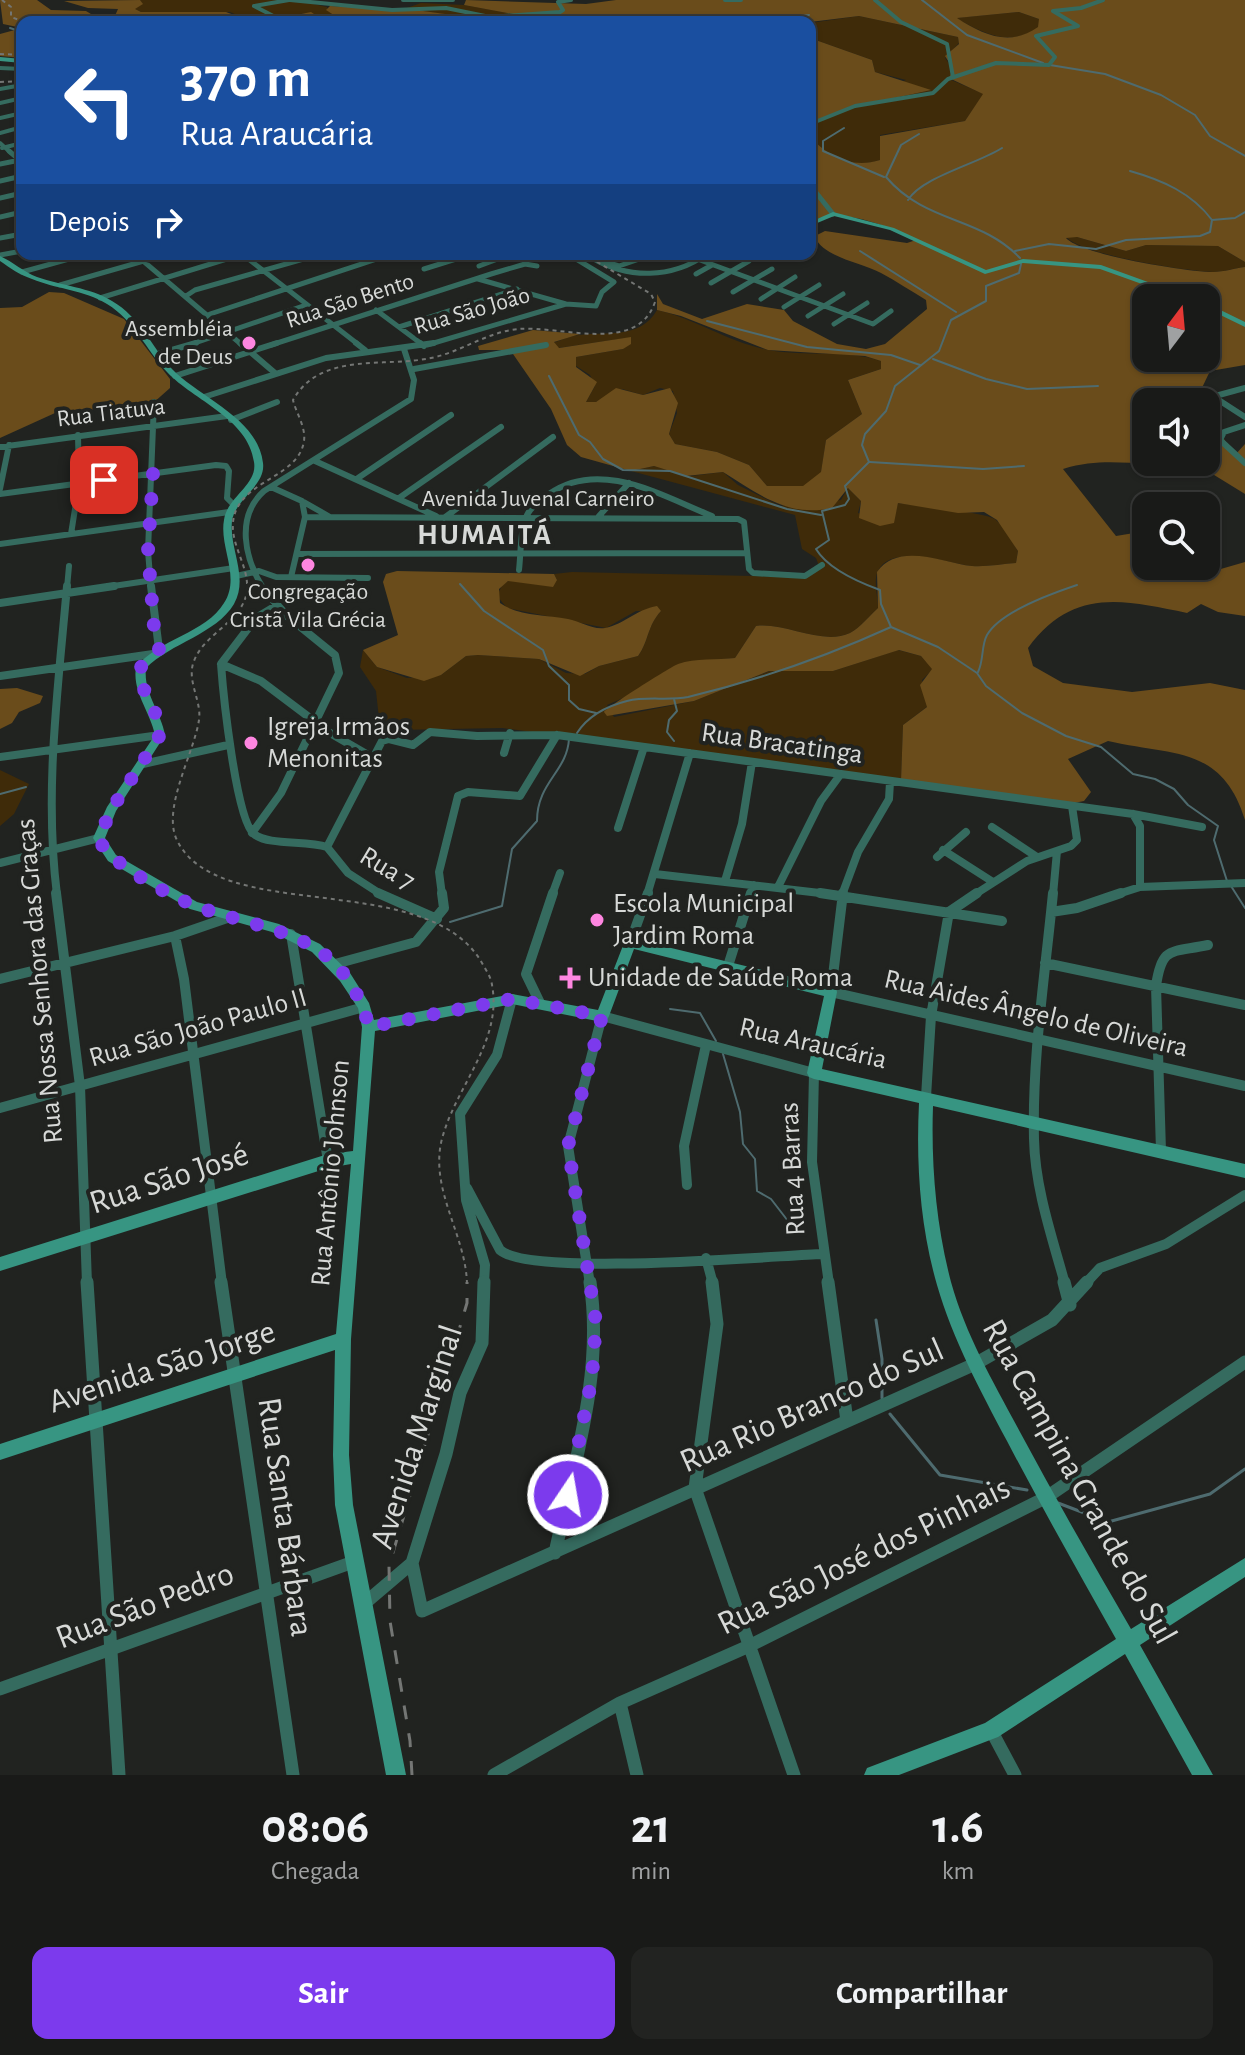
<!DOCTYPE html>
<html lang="pt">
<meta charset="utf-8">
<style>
:root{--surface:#191a18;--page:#222321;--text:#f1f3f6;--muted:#9fa1a2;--line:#373837;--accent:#7c3aed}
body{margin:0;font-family:"Alegreya Sans",sans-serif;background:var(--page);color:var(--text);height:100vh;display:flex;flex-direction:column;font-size:30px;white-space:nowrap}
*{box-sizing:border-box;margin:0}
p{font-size:26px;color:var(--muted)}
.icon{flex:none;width:44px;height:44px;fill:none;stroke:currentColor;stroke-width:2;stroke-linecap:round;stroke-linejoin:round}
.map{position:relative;height:1775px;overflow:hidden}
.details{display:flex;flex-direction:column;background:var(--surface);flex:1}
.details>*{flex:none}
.top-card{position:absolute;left:16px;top:16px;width:800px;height:244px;border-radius:16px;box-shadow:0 2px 6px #0004,0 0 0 2px var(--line);background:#1a4fa0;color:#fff;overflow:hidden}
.needle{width:52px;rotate:16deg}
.tools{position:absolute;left:1132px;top:284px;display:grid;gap:16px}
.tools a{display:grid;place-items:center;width:88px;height:88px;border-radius:16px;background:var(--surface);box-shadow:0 2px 6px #0004,0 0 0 2px var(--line);font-size:40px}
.pin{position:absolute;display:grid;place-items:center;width:68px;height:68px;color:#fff;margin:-34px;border-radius:16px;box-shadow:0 4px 12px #0006}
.me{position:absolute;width:88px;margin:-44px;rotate:12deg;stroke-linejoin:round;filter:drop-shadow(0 0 6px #0008)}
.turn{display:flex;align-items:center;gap:28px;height:168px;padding:0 32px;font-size:36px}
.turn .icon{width:104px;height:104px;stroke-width:2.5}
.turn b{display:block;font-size:56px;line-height:68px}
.then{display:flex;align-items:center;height:76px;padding:0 32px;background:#0003;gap:16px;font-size:30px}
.eta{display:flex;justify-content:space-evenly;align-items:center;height:136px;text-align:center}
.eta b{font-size:48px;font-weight:700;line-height:56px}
.primary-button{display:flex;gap:16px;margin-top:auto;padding:16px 32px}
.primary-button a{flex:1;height:92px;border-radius:16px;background:var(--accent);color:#fff;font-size:32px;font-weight:700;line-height:92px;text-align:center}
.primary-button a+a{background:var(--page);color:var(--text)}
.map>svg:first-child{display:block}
</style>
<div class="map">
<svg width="1245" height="1775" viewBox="0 0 1245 1775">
<rect width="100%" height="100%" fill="#212320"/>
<path fill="#3f2b09" d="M140 0H295L327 7 328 11 344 18 310 20 305 13 281 18 261 16 253 22 230 12H141L134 9 142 4Z
M421 3 464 5 541 19 496 21 404 9Z
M1019 12 1039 19V27C1009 48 984 33 955 18Z
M859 16 958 37 959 43 945 58 953 69 949 79 984 94 965 121 880 135V160C852 169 829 158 810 137V124L906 80 875 72 872 60 810 38V23Z
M1066 237H1077L1126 251 1146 245 1218 246 1245 262V267C1234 268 1224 272 1213 272 1186 271 1082 255 1066 237Z
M657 310C696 319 730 343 769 350 806 357 846 349 881 361V369L848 380 862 414 826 440 821 473 803 487 767 486 749 465 717 452 675 444 669 434 677 413 673 391 660 388 643 395 622 389 596 402H586L595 386 590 375 576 366V357L623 349 626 338 558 348 553 343C561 340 570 336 579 335 606 331 640 340 657 310Z
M654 466 691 476 723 472 738 485 780 506 841 500 848 488 861 501 858 513 893 523 898 503C916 506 988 512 996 520 1005 528 1012 541 1018 551L1016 563C1002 564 986 567 972 566 951 564 891 542 878 571 873 580 878 597 878 608 870 615 860 628 850 633 822 646 785 622 756 626L735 658 682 663 637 692 607 705 614 717 694 701 770 671H833L898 650 921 656 933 669 922 680 928 706 903 725 901 781 502 728 396 730 379 719 376 691 360 667 363 650 377 667 407 678 441 675 466 656 478 655 539 659 566 673 585 674 599 666 638 656C649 641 647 626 661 611H636L606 628 507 608 497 596 502 585 508 581 557 580 554 574 572 572 800 577 819 566 816 558 802 549 795 515 631 471Z
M0 770 29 784 14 814 0 826Z"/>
<path fill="#6a4c1b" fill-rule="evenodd" d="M0 0H37L51 10 86 11 101 20 114 18 118 9 88 8 64 1 140 0 143 4 135 9 141 12H226L253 22H22V58L0 56V34L22 28 3 24Z
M466 0 586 4 616 0H1245V262L1218 246 1146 245 1126 251 1077 237 1066 238C1081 255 1188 272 1213 272 1224 272 1235 268 1245 267V365L1210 371 1200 392 1186 402H1146V462H1175C1133 467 1106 456 1063 469L1116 536 1146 531V566H1189L1200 575 1245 562V616L1218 612 1201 604 1187 613C1123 600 1073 587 1028 648L1033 666 1063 683 1132 692 1210 683 1245 690V820C1222 745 1172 756 1108 741L1068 759 1091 792 1084 801 1074 803 901 781 903 725 927 707 920 685 932 669 921 656 899 650 833 671H769L694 701 607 716 604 712C606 708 670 667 678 664 695 658 718 660 735 658L756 626C785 622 822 646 850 633 860 628 870 615 878 608L877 572C898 541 944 563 972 566 986 567 1002 564 1016 563L1018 551 997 520 984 512 958 513 898 503 894 523 880 526 859 518 861 501 848 488 832 508C788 518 757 493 723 472L686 476 654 466 631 471 581 457 567 445 551 409 513 354 504 350H479L478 346 533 330 580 334 554 342 559 348 631 337V344L623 349 576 357V367L597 382 586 402H596L616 388 643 395 670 388 678 403 669 434 675 444 717 452 749 465 767 486H803L821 472 826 440 862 414 848 380 881 369V361L865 356 768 350 681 316 657 310V294L663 304 702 319 747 304 784 310 793 321 837 344 866 349 885 344 927 309 926 300C911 291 896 281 881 273 863 263 821 257 815 236L825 231 907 243 916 240C885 225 843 207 810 221V137C829 157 852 169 880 160V136L965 121 983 94 949 78 953 69 945 56 959 44 958 37 859 16 810 22H256L265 14 281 18 311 12 314 14 311 20 343 21 326 10 330 6 416 10 496 21 540 19 464 5ZM1019 12 1039 19 1038 27C1010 47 983 35 957 18ZM1146 298H1206V358H1146Z
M810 38 872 60 875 72 931 90 854 107 810 124Z
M49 292 64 293 124 319 170 379V388L152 404 55 413 0 438V308L22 307Z
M1206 421 1219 432 1235 455 1245 444V494L1193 462H1206Z
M397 571 554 574 557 580 553 587 508 581 499 589 500 603C520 617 545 614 568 619 580 621 592 630 605 628 623 625 637 609 657 606L661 611C647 626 649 641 638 656L599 666 580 676 539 659 478 655 466 656 441 675 424 681 377 667 363 650 398 635 383 582 386 574Z
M17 688 43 696 40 703 19 712 12 723 0 729V689Z"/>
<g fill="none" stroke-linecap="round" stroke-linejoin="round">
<path stroke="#4e6b6f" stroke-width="2" d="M922 0 967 35 1043 63
M757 22 809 15
M10 28 22 32
M1050 65 1105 74 1161 95 1195 115 1210 136 1245 156
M844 128 823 141V151L884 177
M919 134 901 145 886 177C926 224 980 216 1020 258
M908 200C922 177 977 164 1002 148
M1212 220 1235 218 1245 212
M860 251 956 312
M1015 251 1049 244 1096 249 1126 240 1200 236 1210 232 1212 220C1192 193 1162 180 1130 171
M1021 264 1019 273 986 286V301L951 320 939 351 895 386 886 411 865 434 862 445 869 462 845 486 849 499 845 505 822 511 829 540 816 549C828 569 858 582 880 590L881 604 891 627 938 647 977 673 986 686 1022 713 1066 736 1101 747 1133 774 1155 779 1174 789 1188 805 1218 826 1214 840 1227 881
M707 321 807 347 891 355 920 365
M933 359 986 379 1027 389 1098 386
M549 376 579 435 590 442 603 459 623 470 670 471 787 509 821 515
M870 462 983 469 1024 466
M460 584 484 611 543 650 549 666 569 685V700L579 709 596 713
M978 672C984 660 981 646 987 635 1000 612 1053 593 1077 585
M674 699 677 711 669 720 667 732 674 741
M577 733C588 716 607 706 627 701 647 696 668 701 688 697 759 680 825 657 891 627
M0 794 26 787
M1231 886 1245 908
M450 922 502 906 512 849 537 821C537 782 567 772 569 739
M670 1009 700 1013 716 1041
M723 1054 740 1112 743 1144 755 1159 757 1191 771 1199 788 1221"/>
<path stroke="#4e6b6f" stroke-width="3" d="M876 1320 882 1359V1398
M890 1414 940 1475 1027 1490
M1058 1503 1108 1522 1210 1494 1245 1469"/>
<path stroke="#356b5f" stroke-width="4" d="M290 0 392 10 446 8 490 17 560 12 563 10 558 2 571 0
M403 0H453
M725 0H741
M875 0 901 22 947 44 953 77
M254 6 289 0
M254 6 285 22
M0 68 22 69
M0 89 22 85
M0 103 22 98
M0 118 22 113
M810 124 855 106 933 93 948 79 996 63 1049 65 1055 57 1036 36 1078 26 1053 11 1081 8 1103 0
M0 133 22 127
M0 143 11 153
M2 148 22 143"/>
<path stroke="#356b5f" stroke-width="5" d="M9 151 22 162
M0 164 20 160
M0 181 22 176
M810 185 833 214
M0 198 22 193
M0 217 22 212
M0 238 22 234
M135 254 242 345
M242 254 359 345
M535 254H541
M580 254 619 266 654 254
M0 255 22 251
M592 258C628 279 672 279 707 254
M700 260 873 324 891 311
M479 266 511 254
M424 269 472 254
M22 272 87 254
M696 274 712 265
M478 279 566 304 596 306 602 292 614 282 568 254
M711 283 749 261
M60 285 168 254
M733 292 772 269
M186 296 195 290 321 254
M100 298 243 254
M761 299 795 277
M784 307 819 285
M376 310 423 345
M210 314 392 254
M808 316 843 294
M834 324 867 303
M399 327 517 289
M189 345 306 305
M271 345 491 274 525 264 537 266
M427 345 566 304"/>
<path stroke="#356b5f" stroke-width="6" d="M240 343 275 373
M356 343 365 350
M420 343 424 346
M158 354 196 343
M414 369 546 345
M175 376 277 343
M204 397 326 358 434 343
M1214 397 1245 417
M1197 401 1245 388
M231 420 277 402
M1245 425 1224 432 1220 440 1245 463
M0 447 227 416
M315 461 436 516
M358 478 451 415
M271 487 302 501 305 517 291 577
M0 489 9 445
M0 494 216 465 226 466 229 471 227 498 233 504
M399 498 501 427
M302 501 330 517
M599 516 629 483
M305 517 738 519 744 522 749 569 753 573 805 576 822 565
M444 518 553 437
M71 534 79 484 78 435
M0 544 229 512
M297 554 747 553
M519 570C521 553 520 530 527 515 532 505 541 500 549 494 600 458 662 496 712 516
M236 576 259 571 276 577 368 578
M67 588 69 566
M100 588 234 568
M151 588 148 551 154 402
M263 588C245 559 235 517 264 491L411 399 414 380 404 349"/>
<path stroke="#356b5f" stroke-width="8" d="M151 586 159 649
M0 603 114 586
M276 606 256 618 221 664C223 692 236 820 254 834 269 846 306 840 327 847
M221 664 261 681 330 733 375 759
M0 676 153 654
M504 753 510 733
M0 757 160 735
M143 764 228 745
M1133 814 1140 826V887
M992 827 1037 857
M618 828 644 747
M252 833 281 793 339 673 335 655 287 616 261 586
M327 847 382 741 389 739 413 745 430 732 477 736 557 735 1133 814 1202 827
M327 847 348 873 382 895
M943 850 993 882
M937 857 966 832
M0 863 99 838
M655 874 837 895
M725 881 742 824 752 762
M778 887 821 801 840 775
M57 895C44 792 58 689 67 586
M442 895 439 872 458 796 468 792 520 796 557 735
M552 895 560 873
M647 895 690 753
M751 895 754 885
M842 895 858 852 889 799 890 782
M974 895 1027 861 1071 846 1077 840 1072 806
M1053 895 1057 851
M1115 895 1140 887 1245 883"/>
<path stroke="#356b5f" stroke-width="10" d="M56 893 80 1086 87 1284
M378 893 437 919
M820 893 1002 921
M843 893 831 992 1245 1086
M1053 893C1045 975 1032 1058 1034 1139 1035 1188 1052 1237 1065 1284
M1051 912 1077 908 1121 893
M291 934 328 1161
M175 936 184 979 222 1284
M630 943 648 893
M1045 963 1245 1005
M335 964 416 942 444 908 442 893
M728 966 751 893
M0 979 175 936 230 917
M540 1003 526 974 553 893
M926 1097 931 1016 949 912 977 893
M0 1108 364 1007
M1161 1151 1156 986C1162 945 1171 953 1208 945
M687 1185 684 1146 706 1045
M467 1188 500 1250C530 1277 770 1256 822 1254
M706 1258 713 1284
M484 1284 485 1265 466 1200 460 1114 497 1055 512 999
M590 1284 568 1146 602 1016 814 1073 812 1162 829 1284
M1085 1284 1100 1268 1166 1244 1245 1195"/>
<path stroke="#356b5f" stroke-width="13" d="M87 1282 119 1775
M221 1282 293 1775
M712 1282 717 1324 695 1488 794 1775
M828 1282 847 1421
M1064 1282 1070 1305
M555 1553C574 1464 604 1373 590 1282
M412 1563 422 1611 975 1364 1052 1320 1087 1282
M365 1603 412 1563 446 1454 460 1393 482 1343 484 1282
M0 1689 356 1561
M620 1703 637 1775
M991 1730 1015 1775
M494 1775 620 1703 749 1646 1045 1498 1245 1362"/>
<path fill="#379582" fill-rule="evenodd" d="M0 57 22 59V63L0 61Z
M833 212 894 228 986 270 1023 259 1101 265 1192 298H1181L1100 269 1023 263 985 274 890 230 834 216 810 226V222Z
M0 256C13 262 24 272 37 277 62 286 89 287 112 301 140 317 151 346 172 369 200 398 258 418 263 463 266 486 235 499 232 521 229 549 249 577 234 604 216 634 171 643 146 668 143 693 161 712 165 735L116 811 105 838 116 855 197 902 279 924 320 944 350 973 369 1003 374 1020 512 994 598 1010 624 943 626 939 630 938 836 988 837 992 822 1069 1245 1164V1178L933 1106C931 1165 936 1225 951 1282 966 1336 994 1383 1020 1432 1056 1499 1093 1564 1131 1629L1245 1558V1577L1140 1645 1213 1775H1192L1125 1654 998 1737 899 1775H864L867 1768 985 1723 1116 1639C1079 1573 1042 1508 1007 1441 980 1390 953 1340 937 1285 920 1226 916 1164 919 1103L814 1079 809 1077 807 1073 824 996 634 949 609 1016 607 1020 602 1022 512 1004 375 1031 351 1339 349 1455 353 1505 406 1775H386L335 1505 333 1455 335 1350 0 1460V1444L336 1334 351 1164 328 1168 0 1271V1257L328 1154 353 1151 362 1027 358 1008 340 981 312 952 272 932 190 909 108 861 93 838 107 807 155 735C150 711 132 692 136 667 159 639 206 633 224 603 241 577 219 547 224 520 227 497 258 485 254 462 248 418 194 401 167 372 146 350 135 321 107 304 84 290 56 289 32 279 20 275 10 268 0 261Z
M1206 303 1245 322V327L1206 308Z"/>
<path stroke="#747674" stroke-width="2" stroke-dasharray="4 4" stroke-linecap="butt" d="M2 0 11 7V17L25 22
M0 54 22 55
M0 82 22 81
M467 1284C466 1236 431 1192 441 1143 453 1089 503 1043 492 985 491 977 486 970 482 963 427 867 215 927 176 838 163 806 194 753 199 720 202 701 186 680 194 661 204 634 238 624 246 596 253 567 225 542 235 513 246 480 299 476 304 441 306 427 296 413 293 400 321 351 384 368 431 358 461 352 487 332 518 329 560 325 637 355 655 302L651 294 584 254"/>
<path stroke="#747674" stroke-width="3" stroke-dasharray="14 14" stroke-linecap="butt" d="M412 1775 410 1741 390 1621 389 1566 467 1303V1282"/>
</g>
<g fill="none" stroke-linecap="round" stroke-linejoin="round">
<path stroke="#7c3aed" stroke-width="14" stroke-dasharray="0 25.2" d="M104 480 153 473 148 551 155 640 159 649 141 667 138 677 159 721 160 735 111 810 99 838 104 849C126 872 179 902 210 911 284 934 344 937 369 1027L512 999 602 1016 568 1146 596 1322 592 1378 568 1495"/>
</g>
<g fill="#fe86e0" stroke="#212320" stroke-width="3">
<circle cx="249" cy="343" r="8"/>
<circle cx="308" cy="565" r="8"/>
<circle cx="251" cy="743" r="8"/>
<circle cx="597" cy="920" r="8"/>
<path d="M566 966h8v8h8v8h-8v8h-8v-8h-8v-8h8z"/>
</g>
<g text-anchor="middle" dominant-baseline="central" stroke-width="8" stroke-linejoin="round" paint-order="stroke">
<g font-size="24" fill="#d7d9d7" stroke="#212320">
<text transform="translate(350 301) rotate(-18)">Rua São Bento</text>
<text transform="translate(472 311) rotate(-16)">Rua São João</text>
<text transform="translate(111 413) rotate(-7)">Rua Tiatuva</text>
<text x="538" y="499">Avenida Juvenal Carneiro</text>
</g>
<g font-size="24" fill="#d7d9d7" stroke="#212320" text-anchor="end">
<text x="233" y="329">Assembléia<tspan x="233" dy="28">de Deus</tspan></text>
<text x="308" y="592" text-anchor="middle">Congregação<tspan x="308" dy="28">Cristã Vila Grécia</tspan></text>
</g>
<g font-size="28" fill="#d7d9d7" stroke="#212320" text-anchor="start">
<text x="267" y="727">Igreja Irmãos<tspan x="267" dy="32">Menonitas</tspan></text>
<text x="613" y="904">Escola Municipal<tspan x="613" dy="32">Jardim Roma</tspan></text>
<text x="588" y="978">Unidade de Saúde Roma</text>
</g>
<g font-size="28" fill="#d7d9d7" stroke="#212320">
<text transform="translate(782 744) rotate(8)">Rua Bracatinga</text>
<text transform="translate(387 869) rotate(31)">Rua 7</text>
<text transform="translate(40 981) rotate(-95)">Rua Nossa Senhora das Graças</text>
<text transform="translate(1036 1014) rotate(13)">Rua Aides Ângelo de Oliveira</text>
<text transform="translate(198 1028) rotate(-16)">Rua São João Paulo II</text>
<text transform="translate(813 1044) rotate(13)">Rua Araucária</text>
<text transform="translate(793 1169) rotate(-93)">Rua 4 Barras</text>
<text transform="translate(331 1173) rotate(-85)">Rua Antônio Johnson</text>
</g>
<g font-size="30" font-weight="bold" letter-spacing="2" fill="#d7d9d7" stroke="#212320">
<text x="485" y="535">HUMAITÁ</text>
</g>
<g font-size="34" fill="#d7d9d7" stroke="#212320">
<text transform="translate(169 1179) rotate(-18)">Rua São José</text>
<text transform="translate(162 1367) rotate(-18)">Avenida São Jorge</text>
<text transform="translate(812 1406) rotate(-24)">Rua Rio Branco do Sul</text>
<text transform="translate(417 1437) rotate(-72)">Avenida Marginal</text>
<text transform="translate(1079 1482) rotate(61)">Rua Campina Grande do Sul</text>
<text transform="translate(285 1517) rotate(82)">Rua Santa Bárbara</text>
<text transform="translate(864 1556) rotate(-26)">Rua São José dos Pinhais</text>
<text transform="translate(145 1606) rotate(-21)">Rua São Pedro</text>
</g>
</g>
</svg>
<div class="tools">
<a><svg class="needle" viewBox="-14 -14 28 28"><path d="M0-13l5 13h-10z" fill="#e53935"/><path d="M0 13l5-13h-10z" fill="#9fa1a2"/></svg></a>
<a><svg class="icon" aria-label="sound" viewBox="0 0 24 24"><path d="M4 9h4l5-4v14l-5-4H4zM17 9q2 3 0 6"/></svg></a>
<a><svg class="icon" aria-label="search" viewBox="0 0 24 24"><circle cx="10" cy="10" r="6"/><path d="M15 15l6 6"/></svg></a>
</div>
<div class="pin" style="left:104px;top:480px;background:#d93025"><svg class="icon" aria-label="arrive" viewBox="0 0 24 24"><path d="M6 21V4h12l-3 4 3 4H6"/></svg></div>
<svg class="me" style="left:568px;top:1495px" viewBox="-20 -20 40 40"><circle r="17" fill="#7c3aed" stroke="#fff" stroke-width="3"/><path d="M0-11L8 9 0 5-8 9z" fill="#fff"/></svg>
<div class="top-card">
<div class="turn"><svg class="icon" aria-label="left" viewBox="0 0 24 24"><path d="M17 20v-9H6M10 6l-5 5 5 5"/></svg><div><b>370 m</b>Rua Araucária</div></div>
<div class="then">Depois<svg class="icon" aria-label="right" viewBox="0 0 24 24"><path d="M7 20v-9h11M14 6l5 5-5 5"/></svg></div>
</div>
</div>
<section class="details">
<div class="eta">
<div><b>08:06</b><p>Chegada</p></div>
<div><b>21</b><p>min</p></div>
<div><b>1.6</b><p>km</p></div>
</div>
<div class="primary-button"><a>Sair</a><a>Compartilhar</a></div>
</section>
